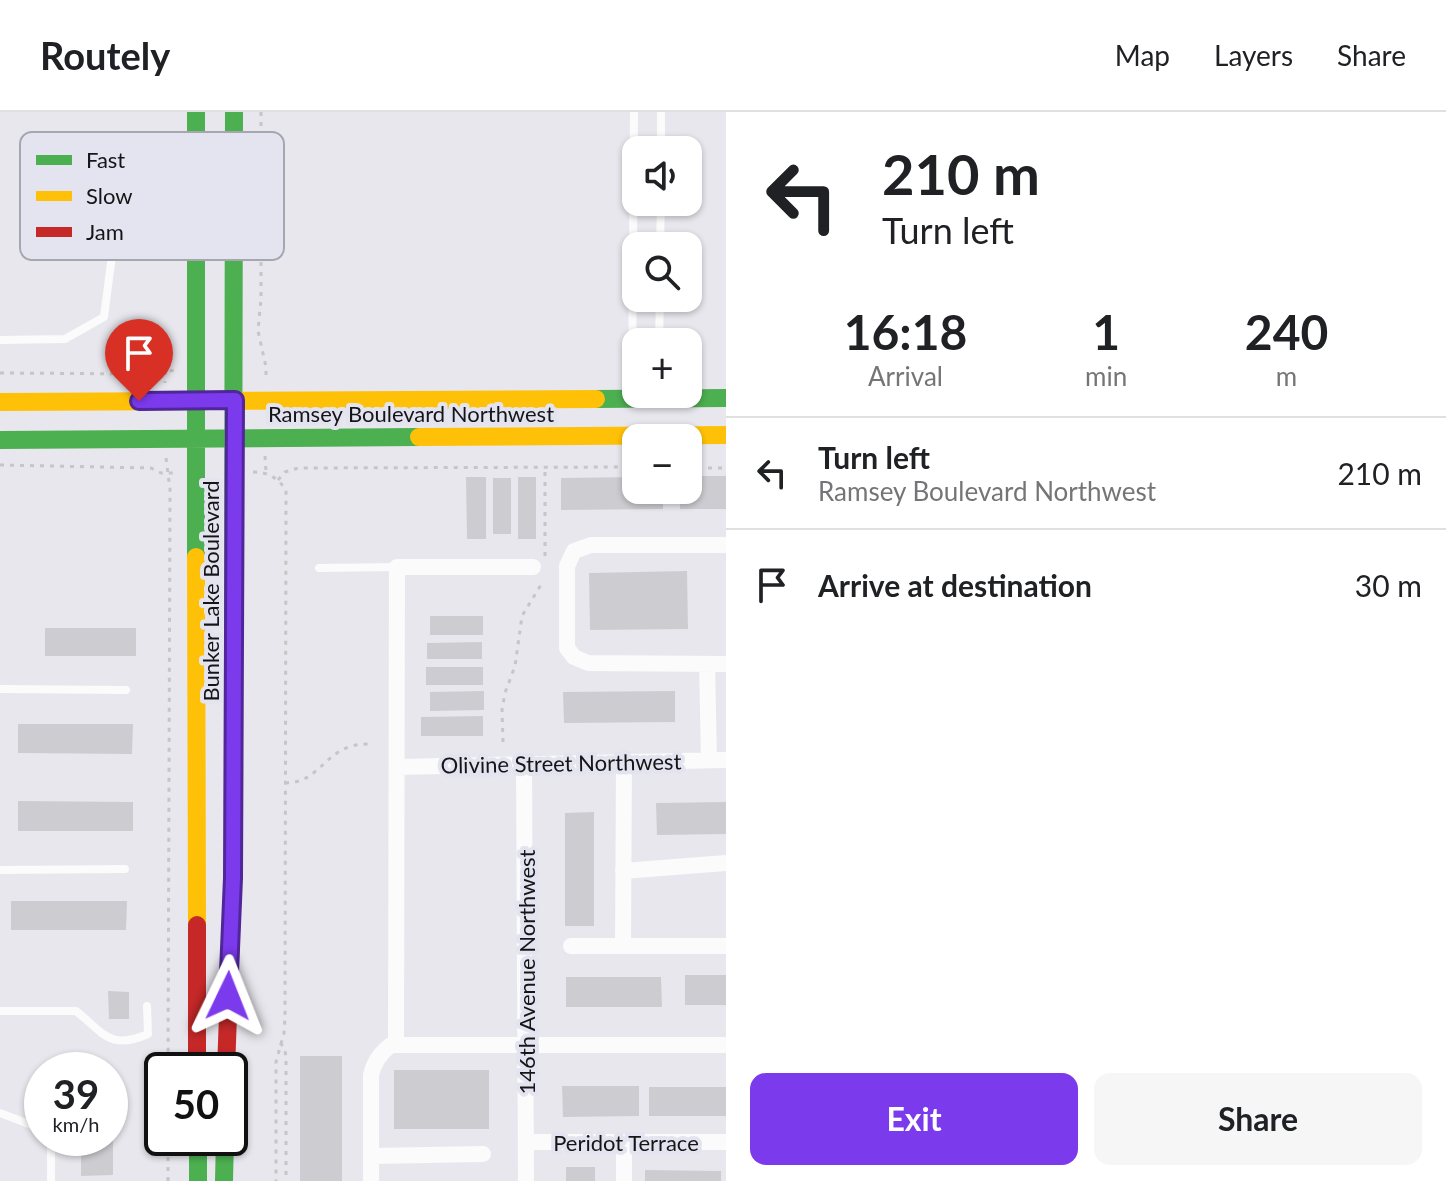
<!DOCTYPE html>
<meta charset="utf-8">
<style>
:root{--surface:#fff;--page:#f6f6f6;--text:#202124;--muted:#757577;--line:#e0e0e0;--accent:#7c3aed}
body{margin:0;font-family:Lato,sans-serif;background:var(--page);color:var(--text);height:100vh;display:flex;flex-direction:column;font-size:30px;white-space:nowrap}
*{box-sizing:border-box;margin:0}
p{font-size:26px;color:var(--muted)}
.icon{flex:none;width:44px;height:44px;fill:none;stroke:currentColor;stroke-width:2;stroke-linecap:round;stroke-linejoin:round}
.map{position:relative;flex:1;overflow:hidden}
.drawer{display:flex;flex-direction:column;background:var(--surface);width:720px}
.drawer>*{flex:none}
.banner{background:#fff;color:var(--text);overflow:hidden}
.tools{position:absolute;left:622px;top:24px;display:grid;gap:16px}
.tools a{display:grid;place-items:center;width:80px;height:80px;border-radius:16px;background:var(--surface);box-shadow:0 2px 6px #0004;font-size:40px}
.speed{position:absolute;left:24px;top:940px;display:flex;gap:16px;font-size:40px;font-weight:700;text-align:center}
.speed>*{display:grid;place-content:center;width:104px;height:104px;border-radius:50%;background:var(--surface);box-shadow:0 2px 6px #0004;line-height:1}
.speed small{font-size:20px;font-weight:400}
.speed .limit{border:4px solid #111;border-radius:12px;background:#fff;color:#111}
.pin{position:absolute;display:grid;place-items:center;width:68px;height:68px;color:#fff;margin:-82px -34px;border-radius:50% 50% 50% 0;rotate:-45deg;box-shadow:0 0 8px #0007}
.pin .icon{rotate:45deg}
.me{position:absolute;width:88px;margin:-44px;rotate:2deg;stroke-linejoin:round;filter:drop-shadow(0 0 6px #0008)}
.turn{display:flex;align-items:center;gap:28px;height:168px;padding:0 24px;font-size:36px}
.turn .icon{width:104px;height:104px;stroke-width:2.5}
.turn b{display:block;font-size:56px;line-height:68px}
.eta{display:flex;justify-content:space-evenly;align-items:center;height:136px;text-align:center}
.eta b{font-size:48px;font-weight:700;line-height:56px}
.cta{display:flex;gap:16px;margin-top:auto;padding:16px 24px}
.cta a{flex:1;height:92px;border-radius:16px;background:var(--accent);color:#fff;font-size:32px;font-weight:700;line-height:92px;text-align:center}
.cta a+a{background:var(--page);color:var(--text)}
ul{padding:0;list-style:none}
li{display:flex;align-items:center;gap:24px;height:112px;padding:0 24px;border-top:2px solid var(--line)}
li div{flex:1}
li b{display:block;font-size:30px}
li em{font-style:normal}
header{display:flex;align-items:center;gap:48px;box-sizing:border-box;height:112px;padding:0 40px;background:var(--surface);border-bottom:2px solid var(--line)}
header strong{font-size:38px}
nav{display:flex;gap:44px;margin-inline-start:auto;font-size:28px}
main{display:flex;flex:1;min-height:0}
.map>svg:first-child{display:block}
</style>
<header>
<strong>Routely</strong>
<nav><a>Map</a><a>Layers</a><a>Share</a></nav>
</header>
<main>
<div class="map">
<svg width="726" height="1069" viewBox="0 0 726 1069">
<rect width="100%" height="100%" fill="#e7e7ed"/>
<path fill="#cdcdd1" d="M688 364H726V397H680V378H688Z
M466 365H486V427H467Z
M518 365H536V427H518Z
M636 365V378H663V397L561 398V366Z
M493 366H511V422H493Z
M687 459 688 517 590 518 589 461Z
M430 504H483V523H430Z
M45 516H136V544H45Z
M482 530V547H427V531Z
M426 555H483V573H426Z
M484 579V598L430 599V580Z
M675 579V610L564 611 563 580Z
M483 604V624H421V605Z
M18 612H133L132 642 18 641Z
M18 689 133 690V719H18Z
M726 690V722L657 723 656 691Z
M594 700V814H565V701Z
M11 789H127L126 818H11Z
M685 863H726V893H685Z
M566 865H661L662 895H566Z
M108 879 129 880V907H109Z
M300 944H342V1069H300Z
M394 958H489V1017H394Z
M562 974H639V1004L563 1005Z
M649 975H726V1004H649Z
M81 1026H113V1063L81 1064Z
M566 1055H595V1069H566Z
M645 1058 721 1059V1069H645Z"/>
<g fill="none" stroke-linecap="round" stroke-linejoin="round">
<path stroke="#c6c6c7" stroke-width="3" stroke-dasharray="4 6" stroke-linecap="butt" d="M261 0V187L258 219 266 255V269
M165 259V271
M0 261 148 262 176 258
M265 344 266 360
M166 346 170 377 168 958
M0 353 151 356 161 361H178
M688 356H726
M253 360C268 360 278 366 286 378L285 905 284 921 276 950V1069
M278 368 285 360 298 356 636 355
M545 444V355
M503 630 502 598 505 581 515 554 522 504 542 471
M285 671C323 671 324 632 368 632
M280 931 284 935 286 944V1069
M168 1069V1026"/>
<path stroke="#fbfbfc" stroke-width="8" d="M661 38V0
M660 134 661 90
M0 228 65 227 104 205 121 74 139 52 195 51
M659 230 660 186
M632 283 634 0
M319 456 397 455
M0 577 126 578
M0 758 125 757
M0 899H76C103 920 109 939 148 922L147 894
M0 1001 42 1017
M51 1069V1026"/>
<path stroke="#fbfbfc" stroke-width="16" d="M726 433H591L574 439 567 454V536L574 545 588 551 726 552
M707 552 709 648
M524 651 526 1069
M397 655 726 648
M623 759 726 751
M571 834H726
M623 834 624 650
M396 932 397 455H533
M527 1030H726
M371 1044 483 1042
M371 1069V963C374 950 380 941 391 933H726
M624 1069V1032"/>
<path stroke="#4caf50" stroke-width="18" d="M196 0V445
M596 287 726 286
M0 328 419 325
M233 518 234 0
M198 1026V1069
M224 1069 225 1026"/>
<path stroke="#ffc107" stroke-width="18" d="M0 290 596 287
M419 325 726 323
M196 445 197 813"/>
<path stroke="#c62828" stroke-width="18" d="M197 813V958
M226 958 233 766V518"/>
</g>
<g fill="none" stroke-linecap="round" stroke-linejoin="round">
<defs>
<path id="route" d="M139 289 235 288 233 766 228 884"/>
</defs>
<use href="#route" stroke="#51269a" stroke-width="20"/>
<use href="#route" stroke="#7c3aed" stroke-width="14"/>
</g>
<g text-anchor="middle" dominant-baseline="central" stroke-width="8" stroke-linejoin="round" paint-order="stroke">
<g font-size="22" fill="#151518" stroke="#e4e4f0">
<text x="411" y="301">Ramsey Boulevard Northwest</text>
<text transform="translate(210 479) rotate(-90)">Bunker Lake Boulevard</text>
<text transform="translate(561 651) rotate(-1)">Olivine Street Northwest</text>
<text transform="translate(526 860) rotate(-90)">146th Avenue Northwest</text>
<text x="626" y="1030">Peridot Terrace</text>
</g>
</g>
<rect x="20" y="20" width="264" height="128" rx="12" fill="#e4e4f0" stroke="#a6a6af" stroke-width="2"/>
<rect x="36" y="43" width="36" height="10" fill="#4caf50"/>
<rect x="36" y="79" width="36" height="10" fill="#ffc107"/>
<rect x="36" y="115" width="36" height="10" fill="#c62828"/>
<g font-size="22" fill="#151518">
<text x="86" y="56">Fast</text>
<text x="86" y="92">Slow</text>
<text x="86" y="128">Jam</text>
</g>
</svg>
<div class="tools">
<a><svg class="icon" aria-label="sound" viewBox="0 0 24 24"><path d="M4 9h4l5-4v14l-5-4H4zM17 9q2 3 0 6"/></svg></a>
<a><svg class="icon" aria-label="search" viewBox="0 0 24 24"><circle cx="10" cy="10" r="6"/><path d="M15 15l6 6"/></svg></a>
<a>+</a>
<a>−</a>
</div>
<div class="speed"><div>39<small>km/h</small></div><div class="limit">50</div></div>
<div class="pin" style="left:139px;top:289px;background:#d93025"><svg class="icon" aria-label="arrive" viewBox="0 0 24 24"><path d="M6 21V4h12l-3 4 3 4H6"/></svg></div>
<svg class="me" style="left:228px;top:884px" viewBox="-20 -20 40 40"><path d="M0-17L14 15 0 8-14 15z" fill="#7c3aed" stroke="#fff" stroke-width="4"/></svg>
</div>
<section class="drawer">
<div class="banner">
<div class="turn"><svg class="icon" aria-label="left" viewBox="0 0 24 24"><path d="M17 20v-9H6M10 6l-5 5 5 5"/></svg><div><b>210 m</b>Turn left</div></div>
</div>
<div class="eta">
<div><b>16:18</b><p>Arrival</p></div>
<div><b>1</b><p>min</p></div>
<div><b>240</b><p>m</p></div>
</div>
<ul>
<li><svg class="icon" aria-label="left" viewBox="0 0 24 24"><path d="M17 20v-9H6M10 6l-5 5 5 5"/></svg><div><b>Turn left</b><p>Ramsey Boulevard Northwest</p></div><em>210 m</em></li>
<li><svg class="icon" aria-label="arrive" viewBox="0 0 24 24"><path d="M6 21V4h12l-3 4 3 4H6"/></svg><div><b>Arrive at destination</b></div><em>30 m</em></li>
</ul>
<div class="cta"><a>Exit</a><a>Share</a></div>
</section>
</main>
